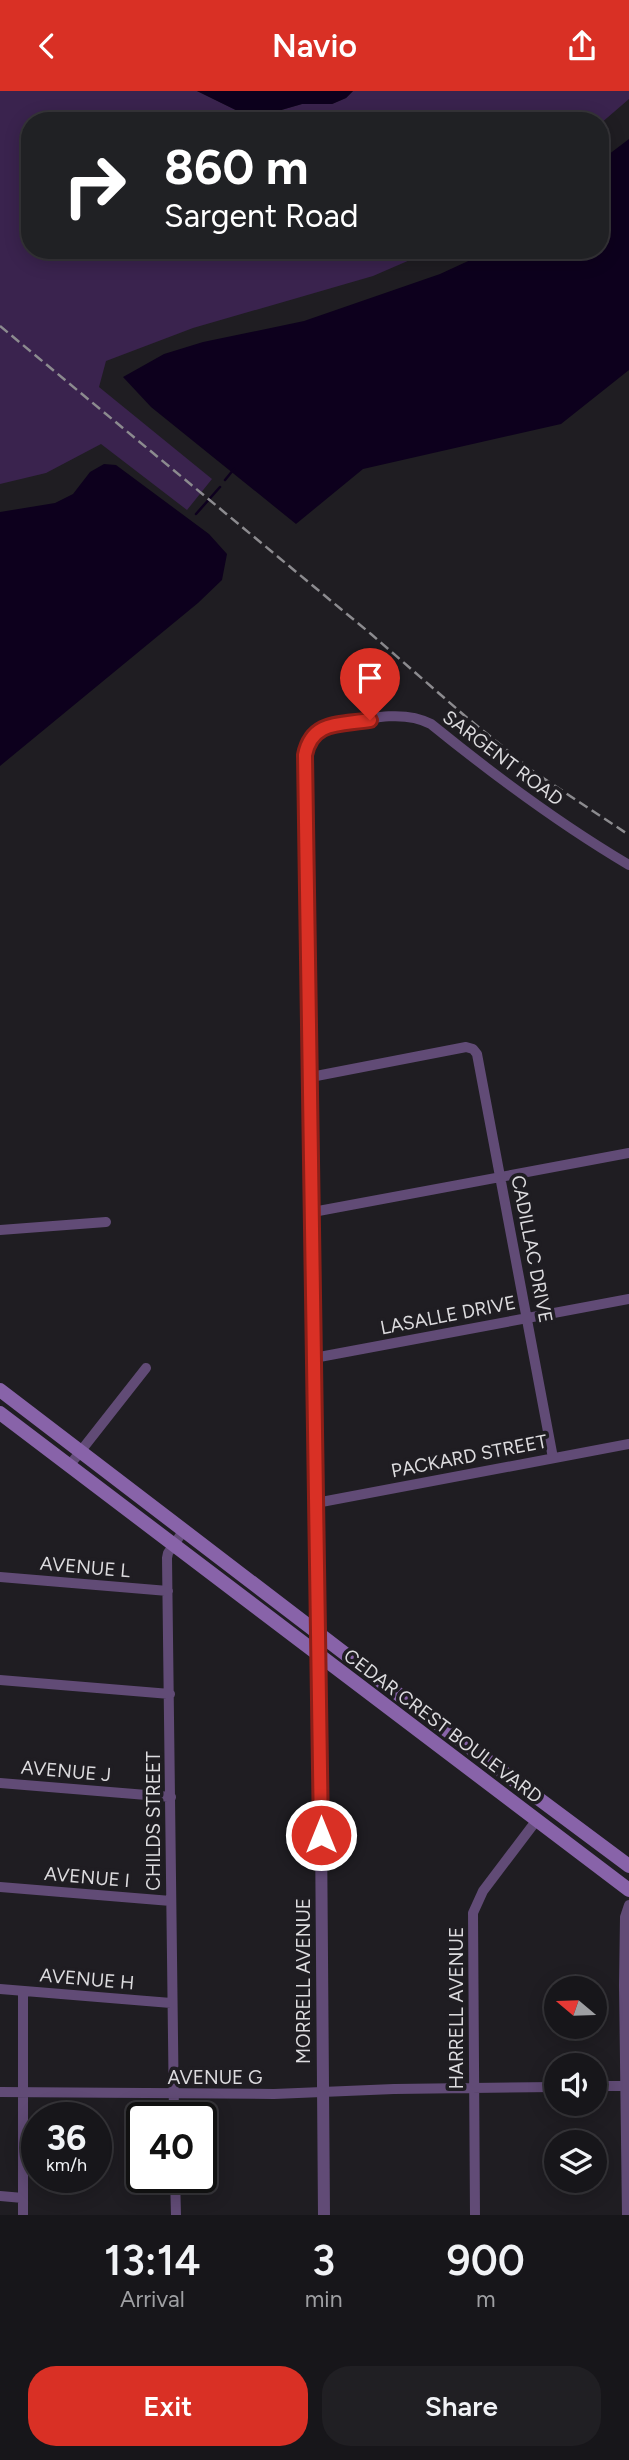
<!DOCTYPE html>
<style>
:root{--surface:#17161a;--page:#201f23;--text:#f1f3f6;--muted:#9e9fa2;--line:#363539;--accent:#d93025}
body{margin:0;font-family:Figtree,sans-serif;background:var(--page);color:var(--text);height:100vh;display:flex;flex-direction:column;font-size:26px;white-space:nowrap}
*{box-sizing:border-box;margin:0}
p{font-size:23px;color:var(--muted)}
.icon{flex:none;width:38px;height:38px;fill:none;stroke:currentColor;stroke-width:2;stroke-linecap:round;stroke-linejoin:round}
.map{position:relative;height:2124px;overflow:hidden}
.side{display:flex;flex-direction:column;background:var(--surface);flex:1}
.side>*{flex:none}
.banner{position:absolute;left:21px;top:21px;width:588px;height:147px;border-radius:28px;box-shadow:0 4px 18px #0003,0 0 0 2px var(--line);background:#202124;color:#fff;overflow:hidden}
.needle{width:46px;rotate:289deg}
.fabs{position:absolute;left:544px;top:1885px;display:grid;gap:14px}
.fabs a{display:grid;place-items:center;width:63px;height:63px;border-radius:50%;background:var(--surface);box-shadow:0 4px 18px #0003,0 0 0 2px var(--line);font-size:35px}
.speed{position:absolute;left:21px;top:2011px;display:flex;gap:14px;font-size:35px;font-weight:700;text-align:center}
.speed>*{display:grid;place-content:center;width:91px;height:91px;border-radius:50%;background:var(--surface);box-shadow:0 4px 18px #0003,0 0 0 2px var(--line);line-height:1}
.speed small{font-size:18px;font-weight:400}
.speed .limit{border:4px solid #111;border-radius:10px;background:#fff;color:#111}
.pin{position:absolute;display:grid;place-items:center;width:60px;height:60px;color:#fff;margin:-72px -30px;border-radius:50% 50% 50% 0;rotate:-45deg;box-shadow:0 0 7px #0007}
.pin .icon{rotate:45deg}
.me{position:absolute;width:77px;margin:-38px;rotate:0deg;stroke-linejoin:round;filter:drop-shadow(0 0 5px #0008)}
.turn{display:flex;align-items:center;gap:24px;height:147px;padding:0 28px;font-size:32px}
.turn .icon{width:91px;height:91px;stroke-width:2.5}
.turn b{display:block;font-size:49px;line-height:60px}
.eta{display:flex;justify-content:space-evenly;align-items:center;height:119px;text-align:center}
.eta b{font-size:42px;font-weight:600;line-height:49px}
.action{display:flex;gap:14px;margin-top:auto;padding:14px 28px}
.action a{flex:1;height:80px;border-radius:28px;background:var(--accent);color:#fff;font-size:28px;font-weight:600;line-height:80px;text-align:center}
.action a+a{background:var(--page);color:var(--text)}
header{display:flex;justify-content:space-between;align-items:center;height:91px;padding:0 28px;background:var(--accent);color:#fff;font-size:32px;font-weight:600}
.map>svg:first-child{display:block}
</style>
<header><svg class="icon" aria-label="back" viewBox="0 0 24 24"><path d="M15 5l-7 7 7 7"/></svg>Navio<svg class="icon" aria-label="share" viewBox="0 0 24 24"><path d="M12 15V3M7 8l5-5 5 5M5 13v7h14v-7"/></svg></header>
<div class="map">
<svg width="629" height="2124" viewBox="0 0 629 2124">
<rect width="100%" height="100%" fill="#1f1d22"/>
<path fill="#3a234e" d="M0 0H197L248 25 257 26 302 13H332L346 7 353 0H629V8L600 33V30H30V159H433L373 185 193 237 106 270 99 296 212 388 187 419 101 353 46 382 0 393Z"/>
<path fill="#0d001d" d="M197 0H353L346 7 332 13H302L257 26 248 25Z
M629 48V279L561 333 363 378 296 433 151 316 123 286 164 263 203 251 304 230 440 183 492 159H600V70Z
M104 373 116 374 209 443 227 463 222 489 198 512 0 675V421L55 412 73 403 90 381Z"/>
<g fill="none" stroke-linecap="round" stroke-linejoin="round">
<path stroke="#0d001d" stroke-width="2.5" d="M225 389 234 378
M196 423 220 396"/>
<path stroke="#614b76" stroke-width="10" d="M309 648 314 641 323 637C357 631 399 616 431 633 495 685 558 732 629 774
M311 986 466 956 473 958 477 963 553 1367
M313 1121 629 1062
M0 1139 106 1131
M314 1267 629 1208
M69 1375 146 1277
M316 1412 629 1353
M0 1486 168 1500
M0 1589 170 1603
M0 1692 171 1706
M0 1796 171 1810
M0 1898 171 1912
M23 1900V2124
M595 1995H624
M0 2001 274 2003 394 1998 556 1996
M174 2026 167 1467 168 1462 184 1439
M175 2086 176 2124
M0 2105 23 2107
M475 2124 473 1822 483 1800 536 1730
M627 2124 624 1894 625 1826 629 1814"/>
<path stroke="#614b76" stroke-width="12" d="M309 648 305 664 320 1607 324 2124"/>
<path stroke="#8863a9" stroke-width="14" d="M0 1299 382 1591 629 1775
M0 1322 629 1799"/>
<path stroke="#8c8b8f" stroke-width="2.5" stroke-dasharray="10 5" stroke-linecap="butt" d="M0 235 371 543 465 625 534 681 629 744"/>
</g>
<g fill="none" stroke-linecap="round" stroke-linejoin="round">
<defs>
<path id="route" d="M321 1744 305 664C312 629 341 634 370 629"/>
</defs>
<use href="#route" stroke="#8d1f18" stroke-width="18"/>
<use href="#route" stroke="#d93025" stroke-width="12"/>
</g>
<g text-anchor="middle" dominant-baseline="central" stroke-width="7" stroke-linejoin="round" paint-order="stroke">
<g font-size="19" fill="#dcdbde" stroke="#1f1d22">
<text transform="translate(503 667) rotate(37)">SARGENT ROAD</text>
<text transform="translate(532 1158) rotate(79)">CADILLAC DRIVE</text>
<text transform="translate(448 1224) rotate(-11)">LASALLE DRIVE</text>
<text transform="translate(469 1365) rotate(-11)">PACKARD STREET</text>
<text transform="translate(85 1476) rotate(5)">AVENUE L</text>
<text transform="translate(443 1635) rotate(37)">CEDAR CREST BOULEVARD</text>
<text transform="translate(66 1680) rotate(5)">AVENUE J</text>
<text transform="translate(153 1730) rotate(-90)">CHILDS STREET</text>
<text transform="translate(87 1786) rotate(5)">AVENUE I</text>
<text transform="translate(87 1888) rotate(5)">AVENUE H</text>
<text transform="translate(303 1890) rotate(-90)">MORRELL AVENUE</text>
<text transform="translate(456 1917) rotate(-90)">HARRELL AVENUE</text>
<text x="215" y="1986">AVENUE G</text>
</g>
</g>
</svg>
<div class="fabs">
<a><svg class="needle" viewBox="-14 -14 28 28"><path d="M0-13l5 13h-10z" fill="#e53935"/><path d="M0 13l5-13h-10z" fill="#9e9fa2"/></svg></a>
<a><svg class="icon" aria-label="sound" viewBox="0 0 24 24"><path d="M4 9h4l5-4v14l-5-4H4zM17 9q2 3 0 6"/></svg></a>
<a><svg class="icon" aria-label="layers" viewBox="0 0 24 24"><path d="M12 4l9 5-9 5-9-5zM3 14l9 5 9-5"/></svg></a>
</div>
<div class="speed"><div>36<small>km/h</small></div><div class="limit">40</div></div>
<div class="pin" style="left:370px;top:629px;background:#d93025"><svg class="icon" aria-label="arrive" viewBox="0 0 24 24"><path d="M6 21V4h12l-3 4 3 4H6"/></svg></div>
<svg class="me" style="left:321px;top:1744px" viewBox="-20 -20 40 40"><circle r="17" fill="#d93025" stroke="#fff" stroke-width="3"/><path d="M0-11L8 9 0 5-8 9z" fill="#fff"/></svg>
<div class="banner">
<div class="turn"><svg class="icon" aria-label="right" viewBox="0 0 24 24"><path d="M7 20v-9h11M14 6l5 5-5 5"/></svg><div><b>860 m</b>Sargent Road</div></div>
</div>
</div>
<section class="side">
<div class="eta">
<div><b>13:14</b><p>Arrival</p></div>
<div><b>3</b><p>min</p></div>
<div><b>900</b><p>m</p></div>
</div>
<div class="action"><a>Exit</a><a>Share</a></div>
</section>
